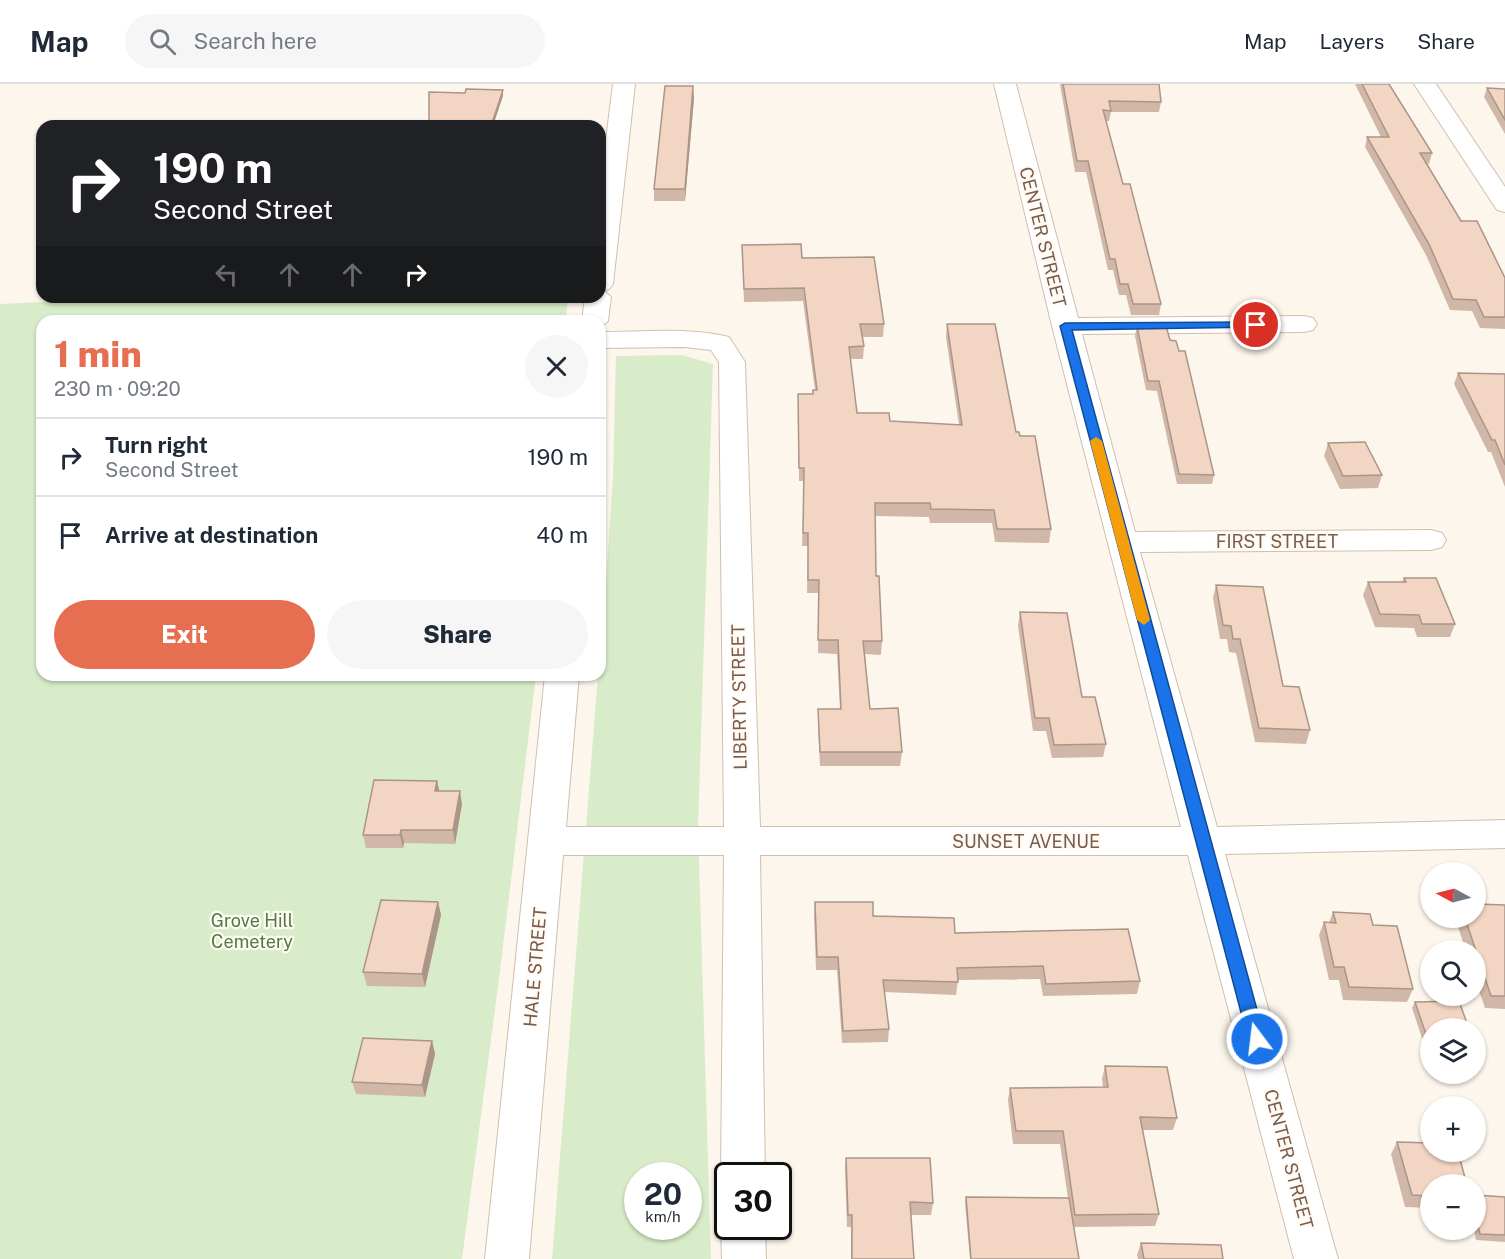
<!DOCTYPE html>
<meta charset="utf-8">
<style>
:root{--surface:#fff;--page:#f6f6f7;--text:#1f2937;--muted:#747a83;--line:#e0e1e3;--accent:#e76f51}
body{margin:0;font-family:"Public Sans",sans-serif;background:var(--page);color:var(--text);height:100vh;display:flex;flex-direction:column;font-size:22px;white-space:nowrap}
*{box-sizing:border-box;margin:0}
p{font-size:20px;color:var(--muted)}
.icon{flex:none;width:33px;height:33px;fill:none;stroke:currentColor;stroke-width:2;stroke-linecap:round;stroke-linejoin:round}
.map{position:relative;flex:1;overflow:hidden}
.sheet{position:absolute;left:36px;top:231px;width:570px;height:366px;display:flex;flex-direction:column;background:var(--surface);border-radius:18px;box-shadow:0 2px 4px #0004}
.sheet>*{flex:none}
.guide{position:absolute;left:36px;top:36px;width:570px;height:183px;border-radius:18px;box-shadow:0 2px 4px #0004;background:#202124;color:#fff;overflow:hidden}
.needle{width:39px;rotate:277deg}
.controls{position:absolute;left:1420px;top:778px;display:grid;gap:12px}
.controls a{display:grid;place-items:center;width:66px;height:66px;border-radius:50%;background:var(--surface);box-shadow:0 2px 4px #0004;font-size:30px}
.speed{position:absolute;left:624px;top:1078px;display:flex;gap:12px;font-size:30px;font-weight:700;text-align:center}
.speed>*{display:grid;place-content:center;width:78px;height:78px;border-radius:50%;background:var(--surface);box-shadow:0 2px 4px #0004;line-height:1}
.speed small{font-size:15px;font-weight:400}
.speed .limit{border:3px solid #111;border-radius:9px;background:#fff;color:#111}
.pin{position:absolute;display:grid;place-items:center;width:51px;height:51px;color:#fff;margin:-26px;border:3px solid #fff;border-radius:50%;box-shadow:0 2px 6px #0007}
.me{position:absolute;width:66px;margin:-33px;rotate:345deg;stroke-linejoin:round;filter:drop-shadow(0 0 4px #0008)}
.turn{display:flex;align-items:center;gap:21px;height:126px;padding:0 18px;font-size:27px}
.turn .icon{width:78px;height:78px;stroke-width:2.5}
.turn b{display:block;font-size:42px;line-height:51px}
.lanes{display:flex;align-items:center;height:57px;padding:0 18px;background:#0003;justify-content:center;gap:30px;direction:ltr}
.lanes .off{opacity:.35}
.round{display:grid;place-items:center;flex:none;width:63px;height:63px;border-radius:32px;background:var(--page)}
.headline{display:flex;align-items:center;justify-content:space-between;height:102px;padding:0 18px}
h1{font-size:36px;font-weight:800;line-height:45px;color:var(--accent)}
.button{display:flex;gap:12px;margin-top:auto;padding:12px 18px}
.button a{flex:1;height:69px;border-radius:36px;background:var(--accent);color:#fff;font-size:24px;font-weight:800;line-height:69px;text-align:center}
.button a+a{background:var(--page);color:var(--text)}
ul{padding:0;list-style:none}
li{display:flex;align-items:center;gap:18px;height:78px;padding:0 18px;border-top:2px solid var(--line)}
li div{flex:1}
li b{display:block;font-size:22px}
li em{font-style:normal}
header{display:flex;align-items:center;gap:36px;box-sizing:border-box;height:84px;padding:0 30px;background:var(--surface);border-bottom:2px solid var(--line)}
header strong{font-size:28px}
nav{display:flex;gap:33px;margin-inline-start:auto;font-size:21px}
.search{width:420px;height:54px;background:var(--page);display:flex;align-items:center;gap:15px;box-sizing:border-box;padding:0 21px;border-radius:33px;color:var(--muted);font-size:22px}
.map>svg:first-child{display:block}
</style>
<header>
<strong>Map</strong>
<div class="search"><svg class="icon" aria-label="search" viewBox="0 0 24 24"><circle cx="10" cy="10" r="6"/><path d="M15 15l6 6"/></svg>Search here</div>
<nav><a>Map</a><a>Layers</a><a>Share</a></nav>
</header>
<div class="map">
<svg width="1505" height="1175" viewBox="0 0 1505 1175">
<rect width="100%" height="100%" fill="#fdf6ec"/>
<path fill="#d8ecc9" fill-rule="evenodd" d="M568 213 566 237H42V591H536L499 895 462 1175H0V220L126 214Z
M682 271 713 280 698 744 711 1175H552L598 591H600L613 391 616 272ZM638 1092H688V1143H638Z"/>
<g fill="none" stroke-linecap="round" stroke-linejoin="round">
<defs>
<path id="street" d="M613 0H635L613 200 609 205 604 207 611 213 608 237 600 244V237H582L585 213H600V103Z
M994 0H1016L1078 234 1304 232 1313 234 1317 240 1313 246 1304 248 1082 250 1135 448 1431 446 1442 449 1446 456 1442 463 1431 466 1140 468 1217 743 1505 736V764L1225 770 1338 1175H1294L1188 771H760L765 1092H728V1105L721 1092 724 771H563L529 1175H485L545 591H579L566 743H724L719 278 711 266 684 263 600 264V248C643 248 688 243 729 253L745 278 760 743H1181L1052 242Z
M1414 0H1436L1505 103V128L1497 126Z
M727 1129 728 1143H765L766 1175H722L721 1143Z"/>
</defs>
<use href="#street" stroke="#d1beb0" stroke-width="2"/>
<use href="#street" fill="#fff" fill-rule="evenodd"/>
</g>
<path fill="#d1b7a8" d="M1060 0H1159L1161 18 1159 28H1111L1109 37H1106L1123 100 1161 220 1159 231H1131L1126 211H1119L1113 186H1108L1086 88H1075Z
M1355 0H1389L1432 69 1429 80H1427L1461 137 1505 194V245L1480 244 1472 227 1450 226 1426 171 1365 63 1367 53H1381Z
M1487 4 1505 5V50L1484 13Z
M694 14 685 117H654V105Z
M742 161 802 174 884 240 883 253H862L864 262 863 275H850L857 329 890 337 959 341 946 253 947 240 1016 348 1051 445 1049 459 995 458 992 439H930L929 433 875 432 876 492 882 557 881 571 865 570 870 625 902 668 900 682H820L818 639V625H840L837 570 818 569 819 509H807L808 462H802L804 397H799L798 310H813L815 306 803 217 744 218Z
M1137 242 1170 256 1214 391 1212 400H1177L1157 307 1146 306 1135 252Z
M1458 289 1505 290V403L1491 368H1488L1454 300Z
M1328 359 1382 391 1378 404 1340 405 1324 372Z
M1404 494 1455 540 1450 553H1417L1414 544 1375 543 1363 511 1368 498H1402Z
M1216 501 1283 602 1310 646 1306 660 1255 658 1236 569 1229 568 1227 555H1220L1213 514Z
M1020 528 1082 613 1106 660 1103 673 1052 674 1046 647H1033L1018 542Z
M437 697 439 707 462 720 455 760 404 759 403 764H366L363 751Z
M438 818 441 831 425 903 367 902 363 888Z
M815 818 955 849 1140 897 1137 910 1043 912 1040 895 958 896 956 911 884 908 889 945 888 958 842 959 837 886H816L814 831Z
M1505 821V925L1485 924 1476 898V867H1466L1455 834H1476Z
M1333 828 1373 841 1413 905 1407 918 1343 916 1339 896H1329L1319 851 1324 838 1329 839Z
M1415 918 1431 945V963H1425L1412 924Z
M432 957 435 970 425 1013 356 1010 352 998Z
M1105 982 1177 1034 1173 1046H1142L1159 1130 1155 1142 1074 1143 1079 1175H970L965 1119 966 1113 1068 1114 1060 1060H1013L1008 1016 1010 1004 1103 1003 1102 995Z
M1397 1058 1431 1101V1124L1405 1123 1391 1070Z
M846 1074 933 1119 931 1131H910L914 1175H851V1143H847L845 1086Z
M1476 1111 1505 1113V1158L1476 1156 1474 1146H1476Z
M1141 1159 1223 1175H1138L1137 1171Z"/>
<path fill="#aa9588" d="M693 2 694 14 685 117V105Z
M503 6V12L493 42H491Z
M437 697 440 710 435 707Z
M460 707 462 720 455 760 453 746Z
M401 746 404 759 403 764 400 751Z
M438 818 441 831 425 903 422 890Z
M432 957 435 970 425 1013 422 1001Z"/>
<path fill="#f3d5c3" stroke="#aa9588" stroke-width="1.5" d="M1063 0H1159L1161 18 1109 17 1111 27 1103 26 1123 100H1130L1161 220H1133L1128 200H1120L1115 175H1110L1088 77H1077Z
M1362 0H1389L1432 69H1420L1461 137H1477L1505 194V233H1484L1476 216 1453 215 1429 160 1367 53H1389Z
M665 2H693L685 105H654Z
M1487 4 1505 5V36Z
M466 5 503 6 491 42H429V8L465 9Z
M801 160 802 174 874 173 884 240H860L864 262 849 263 857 329H889L890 337 962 341 947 240H995L1016 348H1019L1020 352H1035L1051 445H997L994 426 931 425 930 419H875L876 492H879L882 557H863L870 625 898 624 902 668H820L818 625H841L838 556H818L819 496H808V449H803L804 384H799L798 310H813V306H817L804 204 744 205 742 161Z
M1137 242H1166L1170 256 1176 257 1179 267H1185L1214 391 1179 390 1159 297H1148Z
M1458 289 1505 290V381L1495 356H1492Z
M1365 358 1382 391 1343 392 1328 359Z
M1404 494H1436L1455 540H1422L1419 531 1380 530 1368 498H1406Z
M1216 501 1263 503 1283 602 1299 603 1310 646 1259 644 1240 555H1233L1231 542 1223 541Z
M1020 528 1067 529 1082 613H1095L1106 660 1054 661 1049 634H1035Z
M374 696 437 697 435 707H460L453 746H401L400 751H363Z
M381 816 438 818 422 890 363 888Z
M815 818H873V832L954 834 955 849 1128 845 1140 897 1046 900 1043 882 957 884 958 898 883 896 889 945 843 947 838 873H817Z
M1476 820 1505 821V912H1491L1465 834H1476Z
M1333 828 1370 830 1373 841 1397 842 1413 905 1349 903 1344 883H1334L1324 838 1336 839Z
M1459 917 1469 945H1431V956H1428L1415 918Z
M363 954 432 957 422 1001 352 998Z
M1105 982 1167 983 1177 1034 1140 1033 1159 1130 1075 1131 1063 1047H1016L1010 1004 1108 1003Z
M1397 1058 1431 1059V1068H1458L1467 1101H1431V1112L1412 1111Z
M846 1074H930L933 1119 910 1118 914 1175H852V1131H848Z
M1476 1111 1505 1113V1151L1480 1150 1476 1135Z
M966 1113 1069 1114 1079 1175H971Z
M1141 1159 1221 1161 1223 1175H1144Z"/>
<path fill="#1a73e8" stroke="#114b97" stroke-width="1.5" d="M1256 238H1260V243L1072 246 1265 955 1263 960H1251L1248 955 1060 242 1065 239Z"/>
<path fill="#f59e0b" d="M1096 353 1102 357 1150 536 1144 541 1137 536 1090 357Z"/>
<g text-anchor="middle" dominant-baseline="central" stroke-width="4.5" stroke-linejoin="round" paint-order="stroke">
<g font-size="18" fill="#7a5c4d" stroke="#fffaf3">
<text transform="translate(1043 153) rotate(76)">CENTER STREET</text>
<text x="1277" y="457">FIRST STREET</text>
<text transform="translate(739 613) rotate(-91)">LIBERTY STREET</text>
<text x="1026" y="757">SUNSET AVENUE</text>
<text transform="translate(535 883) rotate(-85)">HALE STREET</text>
<text transform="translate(1289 1075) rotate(75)">CENTER STREET</text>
</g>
<g font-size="18" fill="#537a41" stroke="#fffaf3">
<text x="252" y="836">Grove Hill<tspan x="252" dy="21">Cemetery</tspan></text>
</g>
</g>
</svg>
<div class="controls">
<a><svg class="needle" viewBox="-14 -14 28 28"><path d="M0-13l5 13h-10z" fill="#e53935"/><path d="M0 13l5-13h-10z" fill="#747a83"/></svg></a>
<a><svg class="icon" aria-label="search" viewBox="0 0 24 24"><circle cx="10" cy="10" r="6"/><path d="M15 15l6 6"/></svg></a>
<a><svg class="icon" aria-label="layers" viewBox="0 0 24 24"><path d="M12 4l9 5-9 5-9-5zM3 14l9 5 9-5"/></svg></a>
<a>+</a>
<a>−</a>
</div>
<div class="speed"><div>20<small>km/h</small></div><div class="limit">30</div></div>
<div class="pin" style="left:1256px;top:241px;background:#d93025"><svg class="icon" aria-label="arrive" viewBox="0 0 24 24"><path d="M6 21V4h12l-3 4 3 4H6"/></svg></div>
<svg class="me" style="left:1257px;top:955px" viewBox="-20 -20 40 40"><circle r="17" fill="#1a73e8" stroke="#fff" stroke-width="3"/><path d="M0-11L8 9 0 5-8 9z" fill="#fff"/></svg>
<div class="guide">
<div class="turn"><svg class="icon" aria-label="right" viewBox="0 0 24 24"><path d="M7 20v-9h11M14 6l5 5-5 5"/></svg><div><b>190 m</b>Second Street</div></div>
<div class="lanes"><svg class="icon off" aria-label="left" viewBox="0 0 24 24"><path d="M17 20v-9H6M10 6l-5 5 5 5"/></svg><svg class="icon off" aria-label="ahead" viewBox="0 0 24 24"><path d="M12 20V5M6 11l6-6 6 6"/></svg><svg class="icon off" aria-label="ahead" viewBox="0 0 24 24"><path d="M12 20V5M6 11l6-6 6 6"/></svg><svg class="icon" aria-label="right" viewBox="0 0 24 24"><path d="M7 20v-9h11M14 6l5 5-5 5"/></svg></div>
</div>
<section class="sheet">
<div class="headline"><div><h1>1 min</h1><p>230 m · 09:20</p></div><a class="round"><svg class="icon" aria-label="close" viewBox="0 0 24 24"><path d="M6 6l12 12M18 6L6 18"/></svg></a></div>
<ul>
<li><svg class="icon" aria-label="right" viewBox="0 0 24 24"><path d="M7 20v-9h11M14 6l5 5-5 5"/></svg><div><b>Turn right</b><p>Second Street</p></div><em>190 m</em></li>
<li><svg class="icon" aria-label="arrive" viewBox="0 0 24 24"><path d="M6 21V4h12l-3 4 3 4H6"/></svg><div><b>Arrive at destination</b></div><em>40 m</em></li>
</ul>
<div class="button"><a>Exit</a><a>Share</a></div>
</section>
</div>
